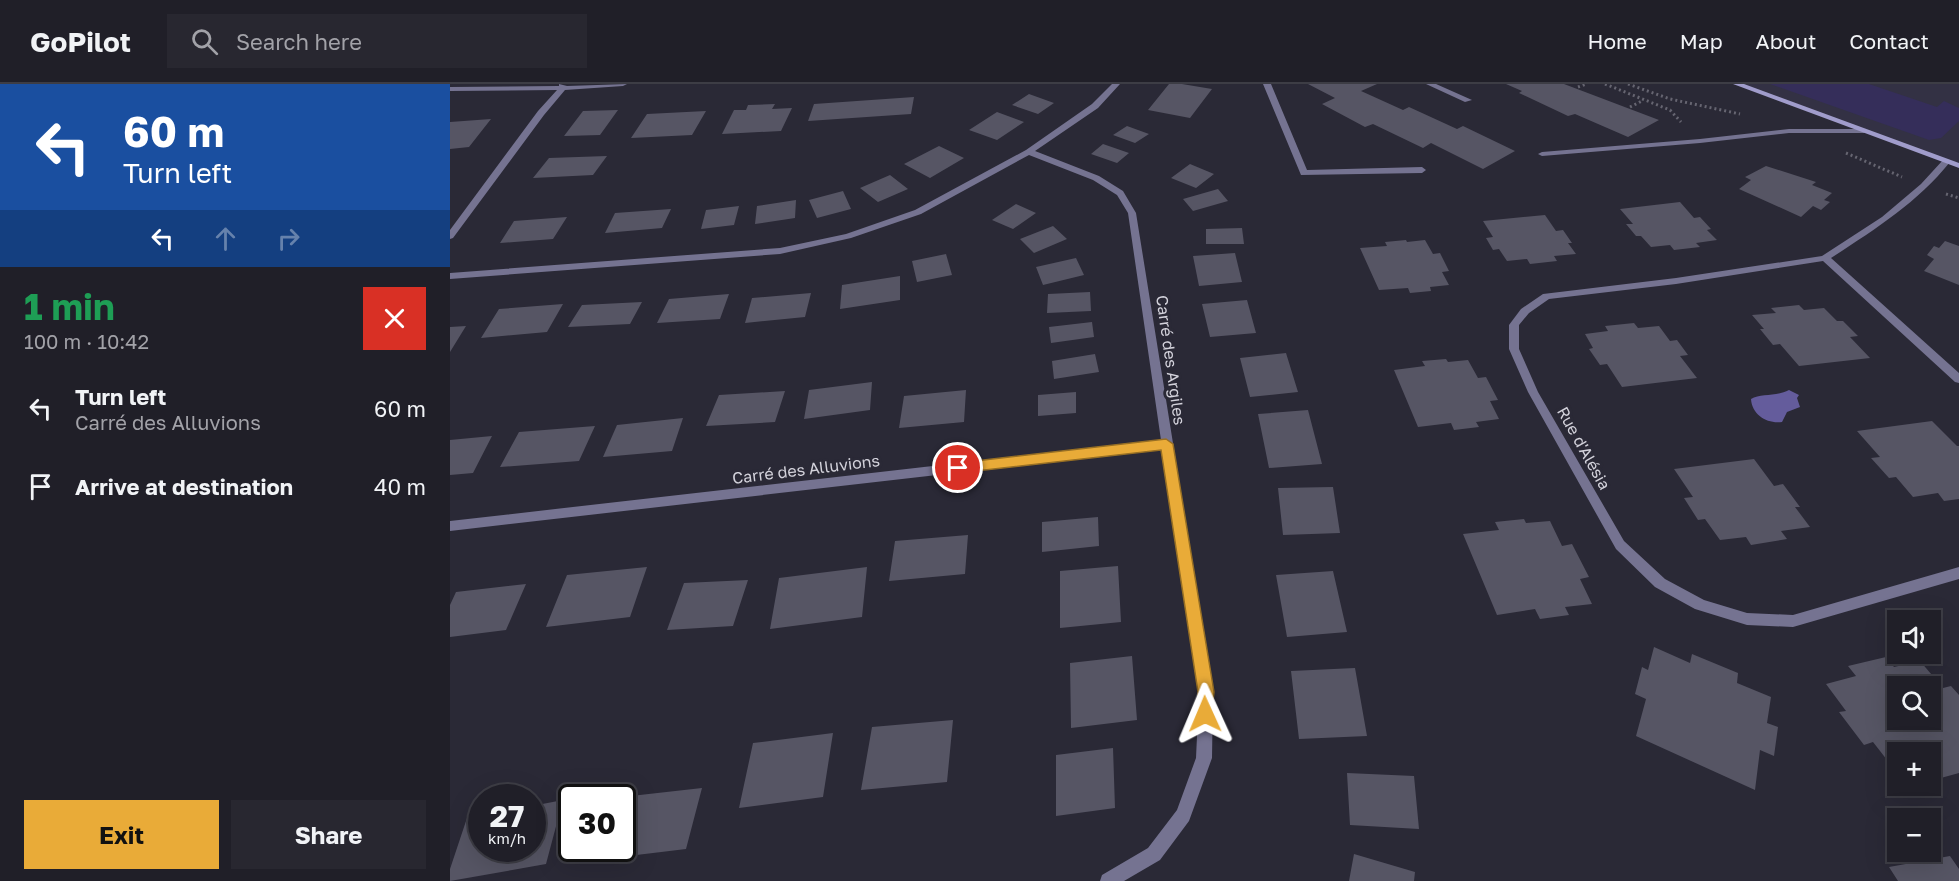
<!DOCTYPE html>
<meta charset="utf-8">
<style>
:root{--surface:#201f28;--page:#282730;--text:#f1f3f6;--muted:#a2a2a8;--line:#3d3d45;--accent:#e9ab38}
body{margin:0;font-family:"Golos Text",sans-serif;background:var(--page);color:var(--text);height:100vh;display:flex;flex-direction:column;font-size:22px;white-space:nowrap}
*{box-sizing:border-box;margin:0}
p{font-size:20px;color:var(--muted)}
.icon{flex:none;width:33px;height:33px;fill:none;stroke:currentColor;stroke-width:2;stroke-linecap:round;stroke-linejoin:round}
.map{position:relative;flex:1;overflow:hidden}
.drawer{display:flex;flex-direction:column;background:var(--surface);width:450px}
.drawer>*{flex:none}
.top-card{background:#1a4fa0;color:#fff;overflow:hidden}
.fabs{position:absolute;left:1437px;top:526px;display:grid;gap:12px}
.fabs a{display:grid;place-items:center;width:54px;height:54px;border-radius:0px;background:var(--surface);box-shadow:0 6px 24px #0002,0 0 0 2px var(--line);font-size:30px}
.speed{position:absolute;left:18px;top:700px;display:flex;gap:12px;font-size:30px;font-weight:700;text-align:center}
.speed>*{display:grid;place-content:center;width:78px;height:78px;border-radius:50%;background:var(--surface);box-shadow:0 6px 24px #0002,0 0 0 2px var(--line);line-height:1}
.speed small{font-size:15px;font-weight:400}
.speed .limit{border:3px solid #111;border-radius:9px;background:#fff;color:#111}
.pin{position:absolute;display:grid;place-items:center;width:51px;height:51px;color:#fff;margin:-26px;border:3px solid #fff;border-radius:50%;box-shadow:0 2px 6px #0007}
.me{position:absolute;width:66px;margin:-33px;rotate:359deg;stroke-linejoin:round;filter:drop-shadow(0 0 4px #0008)}
.turn{display:flex;align-items:center;gap:21px;height:126px;padding:0 24px;font-size:27px}
.turn .icon{width:78px;height:78px;stroke-width:2.5}
.turn b{display:block;font-size:42px;line-height:51px}
.lanes{display:flex;align-items:center;height:57px;padding:0 24px;background:#0003;justify-content:center;gap:30px;direction:ltr}
.lanes .off{opacity:.35}
.round{display:grid;place-items:center;flex:none;width:63px;height:63px;border-radius:0px;background:var(--page)}
.head{display:flex;align-items:center;justify-content:space-between;height:102px;padding:0 24px}
h1{font-size:36px;font-weight:700;line-height:45px;color:#1e9e55}
.action{display:flex;gap:12px;margin-top:auto;padding:12px 24px}
.action a{flex:1;height:69px;border-radius:0px;background:var(--accent);color:#111;font-size:24px;font-weight:700;line-height:69px;text-align:center}
.action a+a{background:var(--page);color:var(--text)}
ul{padding:0;list-style:none}
li{display:flex;align-items:center;gap:18px;height:78px;padding:0 24px}
li div{flex:1}
li b{display:block;font-size:22px}
li em{font-style:normal}
header{display:flex;align-items:center;gap:36px;box-sizing:border-box;height:84px;padding:0 30px;background:var(--surface);border-bottom:2px solid var(--line)}
header strong{font-size:28px}
nav{display:flex;gap:33px;margin-inline-start:auto;font-size:21px}
.search{width:420px;height:54px;background:var(--page);display:flex;align-items:center;gap:15px;box-sizing:border-box;padding:0 21px;border-radius:0px;color:var(--muted);font-size:22px}
main{display:flex;flex:1;min-height:0}
.map>svg:first-child{display:block}
</style>
<header>
<strong>GoPilot</strong>
<div class="search"><svg class="icon" aria-label="search" viewBox="0 0 24 24"><circle cx="10" cy="10" r="6"/><path d="M15 15l6 6"/></svg>Search here</div>
<nav><a>Home</a><a>Map</a><a>About</a><a>Contact</a></nav>
</header>
<main>
<section class="drawer">
<div class="top-card">
<div class="turn"><svg class="icon" aria-label="left" viewBox="0 0 24 24"><path d="M17 20v-9H6M10 6l-5 5 5 5"/></svg><div><b>60 m</b>Turn left</div></div>
<div class="lanes"><svg class="icon" aria-label="left" viewBox="0 0 24 24"><path d="M17 20v-9H6M10 6l-5 5 5 5"/></svg><svg class="icon off" aria-label="ahead" viewBox="0 0 24 24"><path d="M12 20V5M6 11l6-6 6 6"/></svg><svg class="icon off" aria-label="right" viewBox="0 0 24 24"><path d="M7 20v-9h11M14 6l5 5-5 5"/></svg></div>
</div>
<div class="head"><div><h1>1 min</h1><p>100 m · 10:42</p></div><a class="round" style="background:#d93025;color:#fff"><svg class="icon" aria-label="close" viewBox="0 0 24 24"><path d="M6 6l12 12M18 6L6 18"/></svg></a></div>
<ul>
<li><svg class="icon" aria-label="left" viewBox="0 0 24 24"><path d="M17 20v-9H6M10 6l-5 5 5 5"/></svg><div><b>Turn left</b><p>Carré des Alluvions</p></div><em>60 m</em></li>
<li><svg class="icon" aria-label="arrive" viewBox="0 0 24 24"><path d="M6 21V4h12l-3 4 3 4H6"/></svg><div><b>Arrive at destination</b></div><em>40 m</em></li>
</ul>
<div class="action"><a>Exit</a><a>Share</a></div>
</section>
<div class="map">
<svg width="1509" height="797" viewBox="0 0 1509 797">
<rect width="100%" height="100%" fill="#2a2936"/>
<path fill="#333144" d="M1287 0H1509V82Z"/>
<path fill="#352e5a" d="M1320 0H1419L1487 23 1494 17 1509 24V37L1491 54 1479 56Z"/>
<path fill="#645c9c" d="M1339 306 1349 311 1347 314 1350 323 1337 328 1332 338C1317 340 1302 331 1301 315 1311 309 1326 313 1339 306Z"/>
<path fill="#565564" fill-rule="evenodd" d="M719 0H732L762 5 740 34 698 26Z
M858 0H927L911 7 953 26 959 23 1007 45 1013 42 1065 67 1033 85 981 59 973 64 923 40 915 43 872 20 885 14Z
M1056 0H1114L1209 36 1178 53 1125 30 1118 32 1069 9 1072 7Z
M579 10 604 19 588 30 562 21Z
M464 13 461 30 358 37 364 20Z
M325 20 322 25 342 24 331 47 272 50 284 26H296L298 21Z
M168 26 150 51 114 52 133 27Z
M256 27 242 51 181 54 197 30Z
M547 28 574 38 547 56 519 46Z
M41 35 19 63 0 65V38Z
M677 42 699 50 685 59 663 51Z
M653 60 679 69 667 79 641 70Z
M489 62 514 74 480 94 454 80Z
M157 72 143 91 83 94 99 74Z
M740 80 764 90 746 104 721 94Z
M1316 82 1366 98 1362 101 1382 109 1374 116 1380 118 1371 126 1363 122 1351 133 1289 105 1301 96 1295 93Z
M440 91 458 105 428 118 410 104Z
M768 105 778 117 743 127 733 115Z
M393 107 401 125 367 134 359 116Z
M346 116 345 134 305 140 307 122Z
M1230 118 1244 134 1250 133 1261 145 1257 146 1267 156 1246 159 1250 163 1224 166 1220 161 1201 163 1191 152H1186L1176 140H1183L1170 125Z
M566 120 586 129 563 145 542 136Z
M289 122 284 141 251 145 256 126Z
M221 125 212 144 155 149 165 129Z
M1095 131 1106 147 1113 146 1122 159H1118L1126 170 1104 172 1107 177 1080 180 1077 175 1057 177 1049 165 1043 166 1036 154 1043 153 1033 137Z
M117 133 103 155 50 159 64 137Z
M603 142 617 155 584 169 570 155Z
M792 144 794 160H756V145Z
M956 156 957 158 975 156 983 170 990 169 999 187 992 188 999 201 980 203 981 207 960 209 958 204 929 206 910 164 937 162 935 158Z
M1495 157 1509 162V201L1474 187 1484 175 1477 171 1484 162 1489 164Z
M785 169 792 198 749 202 743 172Z
M496 170 502 191 467 198 462 177Z
M626 174 634 191 593 201 586 183Z
M450 192V216L390 225 392 201Z
M640 208 641 227 597 229 598 210Z
M361 209 355 233 295 239 302 214Z
M279 210 270 235 207 239 219 215Z
M797 216 806 249 760 253 752 220Z
M192 218 180 240 118 243 132 221Z
M113 220 97 248 31 254 49 225Z
M1349 221 1354 226 1374 224 1387 237H1393L1408 252 1400 253 1420 274 1349 282 1330 260 1323 261 1310 245H1314L1302 231 1326 229 1321 224Z
M642 238 644 253 601 259 599 243Z
M1184 239 1188 244 1209 242 1220 257 1227 256 1238 271 1230 272 1247 294 1172 303 1157 280 1150 281 1139 265 1143 264 1135 250 1158 247 1155 242Z
M16 242 0 268V243Z
M836 269 848 308 800 313 790 274Z
M645 270 649 288 604 295 602 277Z
M996 275 998 278 1018 276 1028 294 1036 293 1048 316 1040 317 1049 335 1026 338 1029 343 1004 346 1001 339 968 343 944 286 975 282 972 277Z
M422 298 420 326 354 335 359 306Z
M516 306 514 338 449 344 454 312Z
M335 307 325 338 256 342 269 311Z
M626 308V329L588 332V311Z
M858 326 872 380 819 384 808 330Z
M233 334 222 367 153 373 167 341Z
M1482 337 1507 362H1509V415L1494 417 1488 409 1463 413 1446 393 1439 394 1421 374 1430 373 1407 347Z
M145 342 129 377 50 383 69 348Z
M42 352 23 389 0 391V356Z
M1304 375 1324 402 1333 400 1350 423H1345L1360 443 1331 447 1337 455 1301 461 1296 453 1270 456 1255 435 1248 436 1234 414 1243 413 1224 385Z
M883 403 890 449 833 451 828 404Z
M648 433 649 462 592 468V438Z
M1074 435 1076 439 1100 437 1112 462 1122 460 1139 493 1130 495 1142 520 1115 523 1119 531 1090 535 1085 525 1047 531 1013 450 1049 446 1045 438Z
M518 451 515 490 439 497 445 457Z
M668 482 671 538 610 544V487Z
M197 483 180 533 96 543 117 491Z
M417 483 412 533 320 545 329 494Z
M883 487 897 548 837 553 826 491Z
M298 496 283 542 217 546 234 499Z
M76 500 56 546 0 553V521L6 508Z
M1204 563 1240 579 1242 570 1288 589 1287 599 1321 613 1317 639 1328 643 1324 672 1310 666 1305 706 1186 652 1196 615 1185 610 1192 583 1198 586Z
M682 572 687 636 621 644 620 579Z
M1436 573 1444 583 1470 577 1493 604 1501 602 1509 611V689L1480 697V669H1448V690L1423 658 1414 661 1389 628 1396 627 1376 600 1406 592 1398 582ZM1448 603H1480V636H1448Z
M905 584 917 652 849 655 841 587Z
M503 636 497 698 411 706 422 643Z
M383 649 373 713 289 724 303 659Z
M663 664 665 724 606 732V671Z
M897 689 964 692 969 745 900 741Z
M252 704 236 765 137 777 141 765H172V713Z
M113 716 96 780 0 797V785L17 734 32 731V765H82V722Z
M904 770 965 788 964 797H899Z
M1500 772 1509 785V797H1448L1439 783Z"/>
<g fill="none" stroke-linecap="round" stroke-linejoin="round">
<path stroke="#666571" stroke-width="3" stroke-dasharray="2 3" stroke-linecap="butt" d="M1155 0 1220 26 1231 38
M1178 0 1220 15 1290 30
M1128 3 1136 0
M1180 23 1192 17
M1396 69 1452 93
M1496 110 1509 114"/>
<path fill="#757391" fill-rule="evenodd" d="M813 0H821L857 86 972 83 976 86 972 89 851 91Z
M976 0H986L1022 16 1015 18Z
M1339 45H1414L1418 47 1414 49H1339L1250 59 1092 72 1088 70 1092 68 1250 55Z"/>
<path fill="#757391" fill-rule="evenodd" d="M109 0 117 2 177 0 173 2 115 6 94 31 3 154 0 155V146L88 27 107 6 0 7V3L109 2Z
M662 0H670L648 24 585 67 649 92 673 107 686 129 763 608 762 674 739 737 710 776 674 797H650L652 791 698 764 727 726 746 674 749 608 713 365 0 447V437L711 356 678 129 667 111 643 96 579 71 471 130 401 154 330 170 0 195V189L330 164 396 150 465 126 576 66 642 20Z
M1493 76 1500 78C1467 119 1424 146 1381 174L1509 289V299L1505 298 1373 177 1226 200 1099 215 1079 229 1069 241V265L1088 308 1174 457 1215 495 1254 516 1297 529 1343 531 1509 483V495L1343 543 1297 541 1245 525 1205 503 1166 465 1078 308 1059 265V241L1071 225 1093 210 1226 194 1372 172 1432 133 1471 100Z"/>
<path fill="#a09ccb" fill-rule="evenodd" d="M1283 0H1294L1509 79V84Z"/>
</g>
<path fill="#e9ab38" stroke="#976f24" stroke-width="1.5" d="M716 355 723 360 764 608 761 635 755 638 749 635 747 630 748 608 711 366 508 389 502 384 508 379Z"/>
<g text-anchor="middle" dominant-baseline="central" stroke-width="6" stroke-linejoin="round" paint-order="stroke">
<g font-size="16" fill="#d3d2db" stroke="#2a2936">
<text transform="translate(721 276) rotate(82)">Carré des Argiles</text>
<text transform="translate(1134 364) rotate(61)">Rue d'Alésia</text>
<text transform="translate(356 385) rotate(-7)">Carré des Alluvions</text>
</g>
</g>
</svg>
<div class="fabs">
<a><svg class="icon" aria-label="sound" viewBox="0 0 24 24"><path d="M4 9h4l5-4v14l-5-4H4zM17 9q2 3 0 6"/></svg></a>
<a><svg class="icon" aria-label="search" viewBox="0 0 24 24"><circle cx="10" cy="10" r="6"/><path d="M15 15l6 6"/></svg></a>
<a>+</a>
<a>−</a>
</div>
<div class="speed"><div>27<small>km/h</small></div><div class="limit">30</div></div>
<div class="pin" style="left:508px;top:384px;background:#d93025"><svg class="icon" aria-label="arrive" viewBox="0 0 24 24"><path d="M6 21V4h12l-3 4 3 4H6"/></svg></div>
<svg class="me" style="left:755px;top:630px" viewBox="-20 -20 40 40"><path d="M0-17L14 15 0 8-14 15z" fill="#e9ab38" stroke="#fff" stroke-width="4"/></svg>
</div>
</main>
